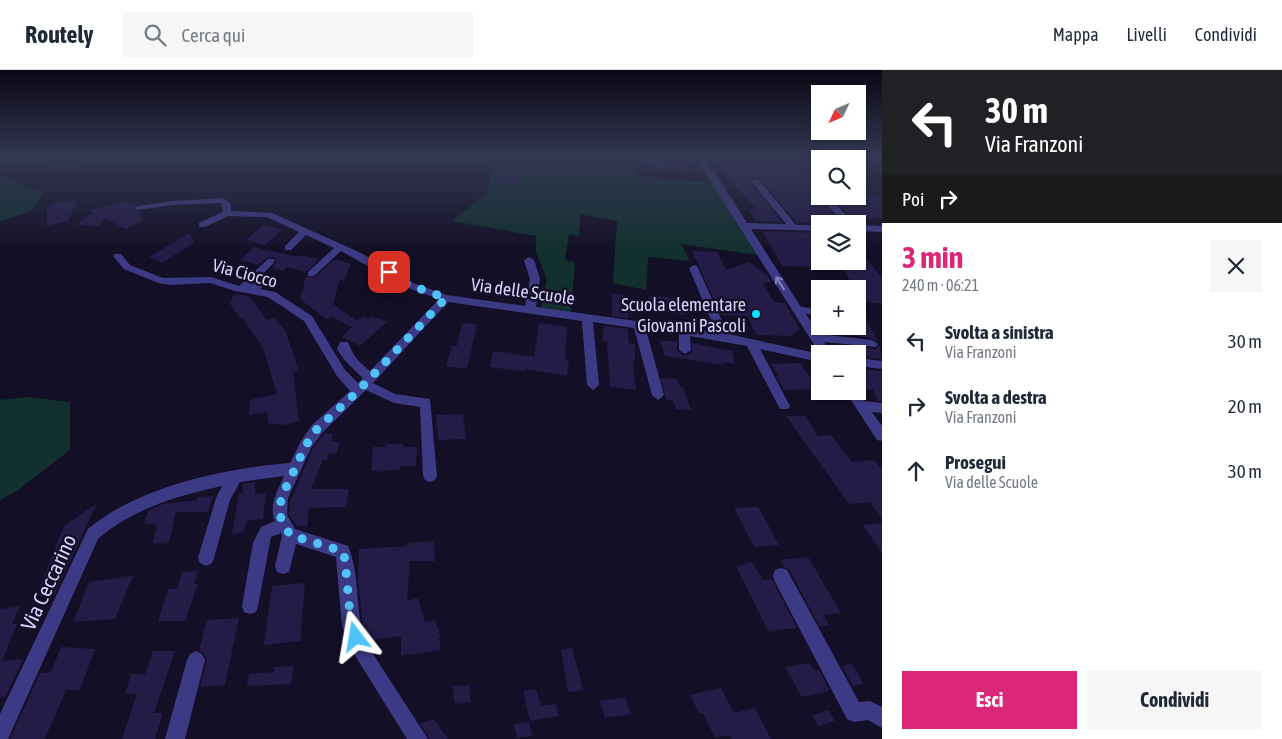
<!DOCTYPE html>
<html lang="it">
<meta charset="utf-8">
<style>
:root{--surface:#fff;--page:#f6f6f7;--text:#1f2937;--muted:#747a83;--line:#e0e1e3;--accent:#db2777}
body{margin:0;font-family:"Asap Condensed",sans-serif;background:var(--page);color:var(--text);height:100vh;display:flex;flex-direction:column;font-size:19px;white-space:nowrap}
*{box-sizing:border-box;margin:0}
p{font-size:16px;color:var(--muted)}
.icon{flex:none;width:28px;height:28px;fill:none;stroke:currentColor;stroke-width:2;stroke-linecap:round;stroke-linejoin:round}
.map{position:relative;flex:1;overflow:hidden}
.panel{display:flex;flex-direction:column;background:var(--surface);width:400px}
.panel>*{flex:none}
.banner{background:#202124;color:#fff;overflow:hidden}
.needle{width:32px;rotate:226deg}
.tools{position:absolute;left:811px;top:15px;display:grid;gap:10px}
.tools a{display:grid;place-items:center;width:55px;height:55px;border-radius:0px;background:var(--surface);box-shadow:0 1px 4px #0004;font-size:25px}
.pin{position:absolute;display:grid;place-items:center;width:42px;height:42px;color:#fff;margin:-21px;border-radius:10px;box-shadow:0 2px 8px #0006}
.me{position:absolute;width:55px;margin:-28px;rotate:346deg;stroke-linejoin:round;filter:drop-shadow(0 0 4px #0008)}
.turn{display:flex;align-items:center;gap:18px;height:105px;padding:0 20px;font-size:22px}
.turn .icon{width:65px;height:65px;stroke-width:2.5}
.turn b{display:block;font-size:35px;line-height:42px}
.then{display:flex;align-items:center;height:48px;padding:0 20px;background:#0003;gap:10px;font-size:19px}
.round{display:grid;place-items:center;flex:none;width:52px;height:52px;border-radius:0px;background:var(--page)}
.head{display:flex;align-items:center;justify-content:space-between;height:85px;padding:0 20px}
h1{font-size:30px;font-weight:700;line-height:38px;color:var(--accent)}
.cta{display:flex;gap:10px;margin-top:auto;padding:10px 20px}
.cta a{flex:1;height:58px;border-radius:0px;background:var(--accent);color:#fff;font-size:20px;font-weight:700;line-height:58px;text-align:center}
.cta a+a{background:var(--page);color:var(--text)}
ul{padding:0;list-style:none}
li{display:flex;align-items:center;gap:15px;height:65px;padding:0 20px}
li div{flex:1}
li b{display:block;font-size:19px}
li em{font-style:normal}
header{display:flex;align-items:center;gap:30px;box-sizing:border-box;height:70px;padding:0 25px;background:var(--surface);border-bottom:1px solid var(--line)}
header strong{font-size:24px}
nav{display:flex;gap:28px;margin-inline-start:auto;font-size:18px}
.search{width:350px;height:45px;background:var(--page);display:flex;align-items:center;gap:12px;box-sizing:border-box;padding:0 18px;border-radius:0px;color:var(--muted);font-size:19px}
main{display:flex;flex:1;min-height:0}
.map>svg:first-child{display:block}
</style>
<header>
<strong>Routely</strong>
<div class="search"><svg class="icon" aria-label="search" viewBox="0 0 24 24"><circle cx="10" cy="10" r="6"/><path d="M15 15l6 6"/></svg>Cerca qui</div>
<nav><a>Mappa</a><a>Livelli</a><a>Condividi</a></nav>
</header>
<main>
<div class="map">
<svg width="882" height="669" viewBox="0 0 882 669">
<rect width="100%" height="100%" fill="#130f26"/>
<path fill="#12302f" d="M16 87H108C81 101 44 100 16 87Z
M461 87H628L637 106 712 113 757 185 681 174 690 191 648 187 646 220 613 213 617 151 580 144 579 166 569 164 565 190 575 192 571 242 541 238 547 209 536 182V166L452 151 486 124 494 90Z
M0 106 43 123 31 141 0 151Z
M26 327 70 332V380L18 420 0 430V330Z"/>
<path fill="#241b47" d="M674 87H687L689 100 675 98Z
M789 87H806L820 97V126H882V148H851L834 130 827 129 826 136 839 150 797 153 759 108 755 107 750 112 782 152 756 151 748 139 757 140 731 112 718 91 785 93 791 90Z
M501 99 519 101 518 115 499 114Z
M77 131 68 151 47 156V138L57 132Z
M127 131 128 133 136 132 137 134 131 139 139 142 142 151 125 159 105 148 98 156 77 154 93 142 89 140Z
M264 155 282 160 265 175 246 170Z
M762 161 820 163V197L782 196Z
M189 163 195 172 162 193 149 187Z
M254 177 298 187 300 185 319 189 306 202 287 197 283 201 272 198 276 193 274 187 267 188 258 195 240 190Z
M858 178 882 208V234L866 232 858 218 853 217 840 191H858Z
M692 181 717 182 726 200 749 192 767 205 772 211 763 214 774 232 785 233 800 259 790 266 757 265 747 246 721 245Z
M335 189 351 194 344 211 340 209 333 234 357 251 363 246 369 248 372 246 387 252 360 276 342 267 352 257 332 247 326 249 300 229 306 206 315 207Z
M612 223 630 226 628 248 612 246Z
M234 224 249 226 267 250 274 248 285 260 299 301 293 302 299 351 283 355 268 353 267 342 249 345 250 330 277 324 263 278 242 247 240 248 230 234Z
M649 225 684 229V245L649 240Z
M858 233 878 272 872 268 849 265 844 256H858Z
M462 253 477 254 467 299 446 296 452 275 457 276Z
M539 253 567 257 565 289 569 290 567 306 526 299V302L490 297 493 281 534 287Z
M604 256 628 259 629 273 635 274V290H633L636 320 610 317 607 272 602 271Z
M660 271H677V280L684 286 692 282V273L732 281 735 294 723 292 724 295 665 286Z
M880 275 882 289 858 286 854 277 876 279Z
M800 293 819 319 784 320 776 306H779L771 294Z
M864 299 882 301V331H878L873 320 858 319V306L867 307Z
M661 308 677 309 680 317H683L691 340 676 339 673 330H666Z
M463 344 466 369 438 370 436 345Z
M786 346H805L818 366 831 365 852 392 874 390 882 399V449L870 432 849 434Z
M325 363 333 364 331 371 340 373 336 384 329 383 327 390H323L311 419H349L346 437 309 438 307 457 297 456 289 445 290 432 313 378Z
M386 374H403V377H417L416 396H401L400 400 371 401 373 377H386Z
M255 412V424L266 423 263 449 246 451 244 462 232 464 239 423H243V414Z
M213 426 208 442H176L169 472 152 474 157 455 144 454 148 441 163 434 197 430 198 427Z
M97 433 55 524 36 526 64 456Z
M758 437 771 460 779 475 754 477 734 438Z
M882 453V483L863 455Z
M434 471 435 491H410L407 531 418 528 425 552 435 550 441 568H439L441 580 401 586V566L367 571 362 549 358 508 359 479 407 476V473Z
M808 487 841 543 824 545 829 555 819 556 789 499 784 497 780 490Z
M752 492 763 510 772 509 797 558 768 561 736 496Z
M198 501 194 514H198L185 551H158L168 519H177L182 502Z
M133 506 115 549 73 552 89 512Z
M305 513 300 571 264 575 272 516Z
M20 536 12 554H17L2 591 23 589 6 626 0 627V539Z
M239 548 225 615 200 617 207 590 204 583 199 580 207 550Z
M61 577 95 579 80 620H66L45 669H10L40 603 51 602Z
M572 578 583 620 568 622 561 580Z
M153 581H175L154 643H163L155 669H122L137 624H125L131 604H145Z
M809 593 814 601 819 600 830 621 802 627 785 597Z
M852 594 864 614 853 616 842 596Z
M294 596 291 614 247 616 249 604 274 602V597Z
M469 615 471 632 454 633 453 616Z
M721 618 734 643 755 638 771 669H732L729 665 715 668 703 643 699 644 690 625Z
M536 619 541 636 556 634 559 646 530 651 523 621Z
M625 627 631 644 605 648 600 631Z
M828 640 835 651 818 656 812 646Z
M434 649 448 669H430L420 654Z
M529 652 532 666 517 668 514 654Z"/>
<g fill="none" stroke-linecap="round" stroke-linejoin="round">
<path fill="#3d3a85" fill-rule="evenodd" d="M646 87H654L653 90 666 97 662 99 646 93Z
M695 87H703L707 90 747 153 786 154 751 111 755 109H758L796 155H820V161L751 159 801 237 820 239V245L806 244 819 264 872 270 878 274 876 277 824 272 832 284H820Z
M728 87H786L789 89 785 91 732 89Z
M223 128 231 134V141L272 143 361 183 413 213 447 225 525 236 530 209 524 190 529 187 534 190 540 209 536 237 716 262 689 198 694 195 697 196 728 264 820 284V292L760 279 790 336 788 339H780L747 276 690 266 691 280 685 284 679 280V264L646 260 664 325 658 330 652 325 634 258 593 252 599 315 593 320 587 315 582 251 448 232 373 313 395 324 430 329 437 406 435 410 430 412 425 410 423 406 420 337 394 333 366 320 322 363 311 378 288 428 287 445 295 459 348 476C361 506 354 542 366 573L428 669H407L351 579 342 556 336 487 296 474 289 502 283 504 277 502 275 496 282 466 281 463 271 467 258 536 256 542 250 544 244 542 242 536 253 473 261 457 275 451C268 436 278 420 284 406L240 412 230 430 214 488 212 493 206 496 200 493 198 488 216 428 222 416C177 426 134 438 98 469L8 669H0V644L88 459C139 416 225 398 290 393L301 371 312 355 350 321 337 306 304 251 268 227 235 221 210 213 170 215 158 213 124 199 113 186 115 184H121L130 195 163 208 211 207 239 216 268 189H274V193L249 217 264 205H270V209L260 219 275 222 312 246 345 300 358 313 363 308C353 299 344 291 337 279L340 272H348C354 287 357 290 370 301L439 229 405 217 341 181 314 206H308V202L334 178 306 165 291 180H285V176L299 162 267 147 228 146 205 157H199V153L223 142 221 133 173 135 137 140 133 138 137 136 173 131Z
M827 131H833L854 154H845L827 135Z
M858 155 882 156V162L858 161Z
M858 288 882 291V299L858 296Z
M845 321H858L864 331 882 333V343L872 342 882 356V371L877 370Z
M781 498 787 500 859 632 870 631 882 637V658L868 650 854 652 847 649 775 512 773 506 775 500Z
M196 581 202 584 205 590 185 669H165L187 590 190 584Z"/>
</g>
<defs><path id="oneway-shaft" d="M-6 0H5M1.5-3L5.5 0L1.5 3" fill="none" stroke-width="1.6" stroke-linecap="round" stroke-linejoin="round" transform="scale(1.25)"/></defs>
<use stroke="#837fbc" href="#oneway-shaft" transform="translate(780 213) rotate(-122)"/>
<linearGradient id="sky" x2="0" y2="1"><stop stop-color="#0a0815"/><stop offset="0.48" stop-color="#333752"/><stop offset="1" stop-color="#333752" stop-opacity="0"/></linearGradient>
<rect width="882" height="181" fill="url(#sky)"/>
<g fill="none" stroke-linecap="round" stroke-linejoin="round">
<path stroke="#4fc3f7" stroke-width="9" stroke-dasharray="0 16.2" d="M356 567 351 556 345 489 342 481 290 465 280 446 281 428 306 375 317 359 358 321 446 228 409 215 389 202"/>
</g>
<circle fill="#00e5ff" stroke="#130f26" stroke-width="2" cx="756" cy="244" r="5"/>
<g text-anchor="middle" dominant-baseline="central" stroke-width="5" stroke-linejoin="round" paint-order="stroke">
<g font-size="18" fill="#d9d4ff" stroke="#130f26">
<text transform="translate(245 203) rotate(15)">Via Ciocco</text>
<text transform="translate(523 221) rotate(8)">Via delle Scuole</text>
</g>
<g font-size="18" fill="#d9d4ff" stroke="#130f26" text-anchor="end">
<text x="746" y="234">Scuola elementare<tspan x="746" dy="21">Giovanni Pascoli</tspan></text>
</g>
<g font-size="21" fill="#d9d4ff" stroke="#130f26">
<text transform="translate(48 512) rotate(-65)">Via Ceccarino</text>
</g>
</g>
</svg>
<div class="tools">
<a><svg class="needle" viewBox="-14 -14 28 28"><path d="M0-13l5 13h-10z" fill="#e53935"/><path d="M0 13l5-13h-10z" fill="#747a83"/></svg></a>
<a><svg class="icon" aria-label="search" viewBox="0 0 24 24"><circle cx="10" cy="10" r="6"/><path d="M15 15l6 6"/></svg></a>
<a><svg class="icon" aria-label="layers" viewBox="0 0 24 24"><path d="M12 4l9 5-9 5-9-5zM3 14l9 5 9-5"/></svg></a>
<a>+</a>
<a>−</a>
</div>
<div class="pin" style="left:389px;top:202px;background:#d93025"><svg class="icon" aria-label="arrive" viewBox="0 0 24 24"><path d="M6 21V4h12l-3 4 3 4H6"/></svg></div>
<svg class="me" style="left:356px;top:567px" viewBox="-20 -20 40 40"><path d="M0-17L14 15 0 8-14 15z" fill="#4fc3f7" stroke="#fff" stroke-width="4"/></svg>
</div>
<section class="panel">
<div class="banner">
<div class="turn"><svg class="icon" aria-label="left" viewBox="0 0 24 24"><path d="M17 20v-9H6M10 6l-5 5 5 5"/></svg><div><b>30 m</b>Via Franzoni</div></div>
<div class="then">Poi<svg class="icon" aria-label="right" viewBox="0 0 24 24"><path d="M7 20v-9h11M14 6l5 5-5 5"/></svg></div>
</div>
<div class="head"><div><h1>3 min</h1><p>240 m · 06:21</p></div><a class="round"><svg class="icon" aria-label="close" viewBox="0 0 24 24"><path d="M6 6l12 12M18 6L6 18"/></svg></a></div>
<ul>
<li><svg class="icon" aria-label="left" viewBox="0 0 24 24"><path d="M17 20v-9H6M10 6l-5 5 5 5"/></svg><div><b>Svolta a sinistra</b><p>Via Franzoni</p></div><em>30 m</em></li>
<li><svg class="icon" aria-label="right" viewBox="0 0 24 24"><path d="M7 20v-9h11M14 6l5 5-5 5"/></svg><div><b>Svolta a destra</b><p>Via Franzoni</p></div><em>20 m</em></li>
<li><svg class="icon" aria-label="ahead" viewBox="0 0 24 24"><path d="M12 20V5M6 11l6-6 6 6"/></svg><div><b>Prosegui</b><p>Via delle Scuole</p></div><em>30 m</em></li>
</ul>
<div class="cta"><a>Esci</a><a>Condividi</a></div>
</section>
</main>
